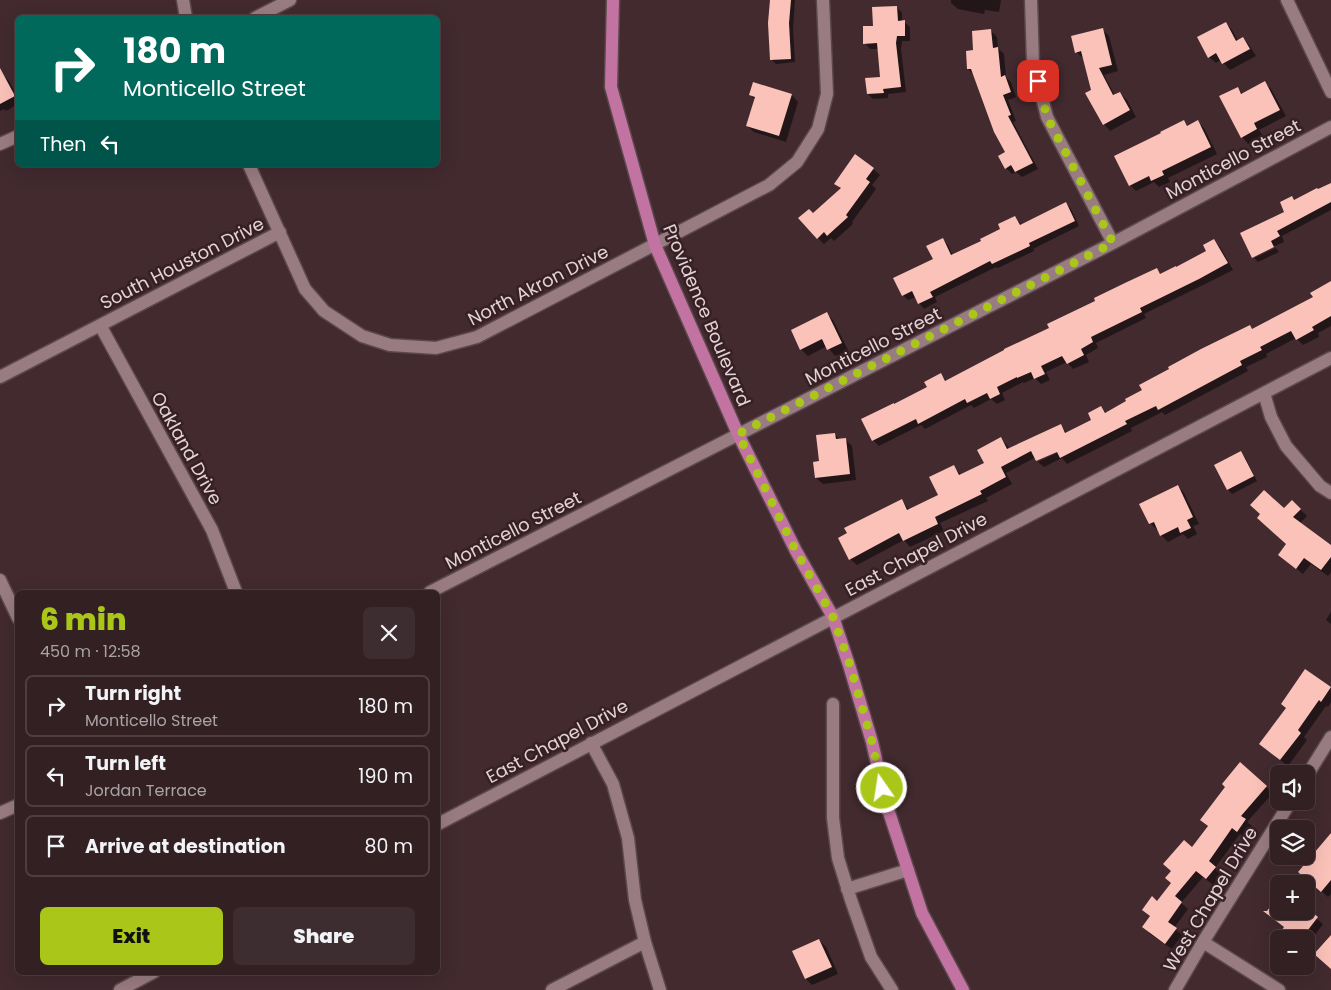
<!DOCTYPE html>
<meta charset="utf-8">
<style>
:root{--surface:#322023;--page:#3d2d30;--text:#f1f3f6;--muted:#a8a3a6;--line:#4d3e41;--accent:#aac719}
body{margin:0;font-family:Poppins,sans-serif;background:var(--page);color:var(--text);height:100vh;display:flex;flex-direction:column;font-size:19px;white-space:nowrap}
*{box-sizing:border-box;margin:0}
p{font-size:16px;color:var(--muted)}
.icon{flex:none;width:28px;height:28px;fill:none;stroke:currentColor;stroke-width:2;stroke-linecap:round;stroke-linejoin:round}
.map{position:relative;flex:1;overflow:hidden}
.sheet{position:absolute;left:15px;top:590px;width:425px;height:385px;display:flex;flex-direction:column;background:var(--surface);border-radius:8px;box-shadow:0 5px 20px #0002,0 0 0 1px var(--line)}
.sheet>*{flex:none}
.guide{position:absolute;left:15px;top:15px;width:425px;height:152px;border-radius:8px;box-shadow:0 5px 20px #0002,0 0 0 1px var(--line);background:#00695c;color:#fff;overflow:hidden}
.fabs{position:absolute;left:1270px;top:765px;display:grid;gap:10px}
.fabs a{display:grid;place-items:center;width:45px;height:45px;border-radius:8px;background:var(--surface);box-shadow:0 5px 20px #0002,0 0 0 1px var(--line);font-size:25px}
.pin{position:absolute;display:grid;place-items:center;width:42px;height:42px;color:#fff;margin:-21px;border-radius:10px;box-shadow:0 2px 8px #0006}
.me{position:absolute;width:55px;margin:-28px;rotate:347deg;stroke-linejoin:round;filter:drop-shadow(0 0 4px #0008)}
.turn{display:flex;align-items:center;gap:18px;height:105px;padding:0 25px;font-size:22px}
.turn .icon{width:65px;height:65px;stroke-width:2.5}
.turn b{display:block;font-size:35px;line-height:42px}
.then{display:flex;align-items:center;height:48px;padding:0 25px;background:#0003;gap:10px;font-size:19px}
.round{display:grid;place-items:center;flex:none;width:52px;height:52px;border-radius:8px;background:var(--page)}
.overview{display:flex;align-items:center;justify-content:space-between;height:85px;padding:0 25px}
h1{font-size:30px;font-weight:800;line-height:38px;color:var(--accent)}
.cta{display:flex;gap:10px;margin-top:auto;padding:10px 25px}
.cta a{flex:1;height:58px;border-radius:8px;background:var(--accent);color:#111;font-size:20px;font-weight:800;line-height:58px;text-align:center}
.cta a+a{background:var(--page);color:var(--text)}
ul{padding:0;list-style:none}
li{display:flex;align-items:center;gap:15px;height:62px;margin:0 10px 8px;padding:0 15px;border:2px solid var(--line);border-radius:8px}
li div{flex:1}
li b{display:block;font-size:19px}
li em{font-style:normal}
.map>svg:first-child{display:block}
</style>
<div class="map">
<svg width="1331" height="990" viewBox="0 0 1331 990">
<rect width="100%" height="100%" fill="#422a2f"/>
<path fill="#0007" d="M771 0H795L793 28 795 62 776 64 772 60Z
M951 0H1001L999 12 985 10 984 14 958 9 951 3Z
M897 7 902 13V22H904L910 27V41H902L901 49 906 92 888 94V98L873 99 868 94 881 78 878 49H870L865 43 874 27Z
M1226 23 1232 30 1238 41 1243 38 1249 45 1256 56 1230 70 1221 60 1216 63 1209 57Z
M1102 29 1109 36 1118 71 1104 75 1115 96 1120 93 1127 100 1136 117 1110 131 1104 124 1083 58 1076 52Z
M991 31 997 37 998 48 1004 54 1006 77 1011 82 1016 97 1008 100 1016 121 1013 122 1038 169 1022 177 1016 172 1012 174 1006 168 1007 153 974 75 968 69 975 51Z
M2 74 9 81 18 97V104L6 111 4 109 0 111V75Z
M753 83 792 95 798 102 786 142 754 132 747 126 755 100 750 94Z
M1265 83 1271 89 1286 116 1259 130 1263 136 1248 144 1242 137 1237 88 1243 94Z
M1184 122 1188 126 1198 122 1204 128 1217 154 1168 178 1170 182 1159 187 1154 182 1136 191 1130 185Z
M873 169 880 175 872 185 876 189 852 222 853 224 834 241 831 238 824 244 818 238 813 214 841 189 836 183Z
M1331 185V210L1282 236 1284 242 1253 256 1286 212 1292 197 1295 201Z
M1066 204 1071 209 1079 226 1033 249 1034 251 998 268 996 267 935 297 937 302 924 309 919 303 916 297 908 300 903 295 934 260 943 240 948 245 953 256 982 241 1002 230 1015 217 1022 225Z
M1214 241 1220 247 1233 270 1205 284 1144 314 1146 318 1096 343 1098 348 1086 355 1089 362 1073 369 1067 362 1046 372 1050 380 1041 384 1035 378 1024 383 1023 382 1002 393 1005 400 997 404 991 399 974 408 971 405 925 429 921 425 879 446 873 440 941 375 947 381 1051 329 1157 270 1161 275 1208 251Z
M1276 248 1279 252 1258 262 1254 258Z
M1331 283V326L1318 333 1319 337 1303 345 1296 338 1266 354 1267 357 1246 367 1248 371 1165 415 1162 412 1131 428 1132 431 1067 464 1062 458 1044 467 1038 462 1063 450 1062 448 1038 459V461L1036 457 1006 473 1012 484 986 498 988 501 940 523 944 531 910 547 904 540 857 565 850 559 902 501 910 510 939 496 954 467 961 475 985 464 1001 439 1007 445 1010 450 1060 425 1067 433 1093 420 1101 408 1107 413 1253 330 1314 298Z
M827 314 833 320 848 350 835 356 827 346 808 356 801 349Z
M835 434 840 440 845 439 852 446 856 480 823 484 816 478 820 462Z
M1240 453 1245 457 1257 481 1232 494 1228 490 1215 466Z
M1178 486 1184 493 1199 524 1193 526 1197 534 1188 539 1183 534 1168 542 1161 535 1159 529 1157 530 1150 523Z
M1292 502 1307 516 1300 523 1331 546V572L1328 576 1311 564 1303 574 1279 555 1287 544 1284 510Z
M1331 612V624L1326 620Z
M1330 688 1331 689V702L1328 707 1326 706 1304 737 1307 740 1288 766 1267 750 1260 744Z
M1266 787 1273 793 1247 822 1252 826 1244 837 1240 834 1215 868 1221 875 1213 885 1203 877 1181 903 1188 909 1174 928 1182 935 1172 949 1150 934 1144 927 1151 917 1144 910 1158 902 1172 883 1192 849 1208 827 1202 820Z
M1331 844V894L1328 897 1306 878Z
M1306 910 1323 924 1306 947V939H1279V947L1274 943 1285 928 1267 913 1279 911H1306Z
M819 940 826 947 838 974 812 985 806 979 794 951Z"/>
<path fill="#fbc2b9" d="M770 0H791L789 23 791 59 770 60 768 23Z
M897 6 898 21 905 20V36H897L896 43 901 87 883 89 884 93 867 94 865 78 880 77 877 43 863 44V26H873L872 7Z
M1226 22 1236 41 1243 37 1250 49 1222 64 1216 53 1208 58 1197 37Z
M1103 28 1112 65 1099 68 1113 95 1120 92 1130 110 1103 125 1085 93 1091 90 1081 51 1075 53 1071 36Z
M991 29 993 48 998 47 1001 77 1005 75 1011 92 1003 95 1011 115 1008 116 1033 163 1015 172 1011 165 1005 169 998 156 1005 152 994 132 971 69H967L966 51 973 50 972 31Z
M0 68 15 96 0 104Z
M1265 81 1280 110 1254 123 1257 129 1241 138 1219 96 1238 87 1241 94Z
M753 82 792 94 779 136 746 126 755 97 749 95Z
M1184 120 1187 126 1198 120 1211 147 1162 171 1164 175 1151 181 1149 176 1129 186 1114 156 1161 133 1160 132Z
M855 154 874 168 866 179 870 182 846 215 848 217 827 236 824 232 817 239 798 218 809 209 813 213 841 188 834 184Z
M1331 183V202L1277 231 1280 236 1271 241 1274 247 1252 258 1240 233 1284 212 1280 202 1292 196 1294 200 1317 188 1318 189Z
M1066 202 1075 221 1029 243 1030 246 992 264 990 261 930 292 933 297 918 304 912 291 902 296 893 278 933 259 926 246 943 238 951 255 981 241 980 239 1000 229 998 224 1015 216 1020 225Z
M1214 239 1228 263 1199 279 1140 308 1142 312 1091 337 1093 342 1081 349 1084 355 1067 364 1062 356 1041 366 1045 374 1034 379 1031 372 1017 378V377L997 387 1000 394 990 399 987 393 967 403 965 399 918 424 916 419 872 441 861 419 894 403V404L927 387 924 382 941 373 945 381 1004 350V349L1049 328 1047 324 1095 301 1094 298 1127 282 1157 268 1160 274 1176 266V267L1206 251 1203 245Z
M1331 281V316L1312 327 1314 330 1296 340 1291 331 1260 347 1262 350 1240 361 1242 365 1158 410 1156 406 1125 421 1127 424 1060 458 1057 452 1036 461 1031 451 1001 467 1006 477 980 491 982 494 935 517 938 524 903 541 899 533 849 560 838 538 847 533 844 528 902 499 907 510 938 495 929 477 954 465 959 475 984 463 977 450 1001 437 1007 449 1061 424 1065 433 1091 420 1088 413 1101 406 1105 413 1126 401 1125 399 1142 390 1139 385 1169 369 1168 367 1201 349 1250 325 1252 329 1313 297 1310 293Z
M827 312 842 343 827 350 822 339 800 350 791 330Z
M835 433 836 439 846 438 850 474 815 478 813 462 819 461 816 435Z
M1241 451 1254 476 1227 490 1214 465Z
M1178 485 1193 517 1187 520 1191 528 1180 533 1178 527 1160 536 1154 522 1149 524 1139 504Z
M1264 490 1284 508 1292 500 1301 509 1293 517 1331 545V557L1321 570 1304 558 1296 569 1278 555 1286 544 1257 518 1260 514 1250 505Z
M1305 669 1331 687 1321 702 1319 700 1298 730 1301 733 1280 760 1259 744 1286 708 1281 704Z
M1240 762 1267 786 1241 816 1246 819 1237 832 1232 828 1209 861 1216 867 1206 879 1196 871 1175 896 1182 902 1168 922 1177 928 1165 944 1142 927 1150 916 1142 910 1152 896 1157 901 1171 883 1165 878 1171 871 1163 864 1184 840 1192 847 1208 826 1200 820 1225 787 1222 784Z
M1331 833V880L1321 892 1298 872Z
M1279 895V911H1311L1318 917 1301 939H1276L1284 927 1263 911H1267Z
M1331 935V969L1314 954Z
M819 939 832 967 805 979 792 951Z"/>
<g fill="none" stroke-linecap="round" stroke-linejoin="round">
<defs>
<path id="minor" d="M183 0 186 18
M1031 0 1033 63 1047 117 1113 243
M1287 0 1331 92
M255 18 290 0
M0 144 18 136
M249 165 305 289 324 311 362 336 390 345 436 348 477 337 769 185 797 162 818 129 827 94 823 0
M100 325 212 530 236 592
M0 377 280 232
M1264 393 1271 417 1286 446 1320 486 1331 493
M0 580 18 618
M430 592 1113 243 1331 127
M833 704V818L838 858 851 900 871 957 892 990
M591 743 613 784 628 838 635 900 645 942 660 990
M1306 777 1331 737
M0 813 18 805
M438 824 1331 358
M847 889 908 870
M1203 942 1279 990
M120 990 154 972
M552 990 645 942
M1175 990 1203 942 1291 801"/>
<path id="major" d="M613 0 611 87 655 245 738 434 796 551 833 617 849 665 872 742 886 803 922 913 963 990"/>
</defs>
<use href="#minor" stroke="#5b484c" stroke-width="15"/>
<use href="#major" stroke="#5b484c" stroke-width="15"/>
<use href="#minor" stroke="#997c82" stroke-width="12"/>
<use href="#major" stroke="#c373a1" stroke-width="12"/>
</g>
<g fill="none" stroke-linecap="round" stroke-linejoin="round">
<path stroke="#aac719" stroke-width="9" stroke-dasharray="0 16.2" d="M882 788 872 742 850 665 833 617 796 551 738 434 1113 243 1047 117 1038 81"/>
</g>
<g text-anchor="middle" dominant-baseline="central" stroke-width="5" stroke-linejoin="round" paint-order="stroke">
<g font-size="18" fill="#e2d3d5" stroke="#372025">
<text transform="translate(1233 159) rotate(-28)">Monticello Street</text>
<text transform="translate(182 263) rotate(-27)">South Houston Drive</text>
<text transform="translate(538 285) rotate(-27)">North Akron Drive</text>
<text transform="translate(707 315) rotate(67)">Providence Boulevard</text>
<text transform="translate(873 346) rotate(-27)">Monticello Street</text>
<text transform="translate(187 448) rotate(61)">Oakland Drive</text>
<text transform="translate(513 530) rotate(-27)">Monticello Street</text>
<text transform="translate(916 554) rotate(-28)">East Chapel Drive</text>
<text transform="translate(557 741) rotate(-28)">East Chapel Drive</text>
<text transform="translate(1210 899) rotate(-59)">West Chapel Drive</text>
</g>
</g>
</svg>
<div class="fabs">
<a><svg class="icon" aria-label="sound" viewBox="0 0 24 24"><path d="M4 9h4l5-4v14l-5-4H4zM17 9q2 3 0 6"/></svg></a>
<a><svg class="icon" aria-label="layers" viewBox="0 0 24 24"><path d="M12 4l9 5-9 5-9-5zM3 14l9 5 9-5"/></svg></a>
<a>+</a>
<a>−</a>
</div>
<div class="pin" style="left:1038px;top:81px;background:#d93025"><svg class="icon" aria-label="arrive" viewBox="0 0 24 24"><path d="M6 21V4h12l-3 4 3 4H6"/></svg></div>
<svg class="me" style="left:882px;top:788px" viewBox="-20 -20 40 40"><circle r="17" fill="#aac719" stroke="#fff" stroke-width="3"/><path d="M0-11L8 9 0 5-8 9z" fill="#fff"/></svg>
<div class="guide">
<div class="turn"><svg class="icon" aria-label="right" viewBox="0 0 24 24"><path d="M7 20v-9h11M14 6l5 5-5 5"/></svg><div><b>180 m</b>Monticello Street</div></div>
<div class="then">Then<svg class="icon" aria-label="left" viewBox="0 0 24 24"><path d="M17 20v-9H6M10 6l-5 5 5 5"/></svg></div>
</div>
<section class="sheet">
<div class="overview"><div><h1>6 min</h1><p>450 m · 12:58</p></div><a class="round"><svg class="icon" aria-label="close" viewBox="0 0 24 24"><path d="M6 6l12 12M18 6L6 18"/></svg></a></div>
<ul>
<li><svg class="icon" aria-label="right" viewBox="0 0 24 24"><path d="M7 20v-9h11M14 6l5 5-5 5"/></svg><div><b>Turn right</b><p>Monticello Street</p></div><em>180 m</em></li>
<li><svg class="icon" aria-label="left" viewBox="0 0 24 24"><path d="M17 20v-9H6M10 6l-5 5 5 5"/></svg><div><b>Turn left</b><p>Jordan Terrace</p></div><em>190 m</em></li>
<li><svg class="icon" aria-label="arrive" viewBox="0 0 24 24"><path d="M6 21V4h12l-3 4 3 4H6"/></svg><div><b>Arrive at destination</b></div><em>80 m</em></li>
</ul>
<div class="cta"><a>Exit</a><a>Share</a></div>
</section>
</div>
